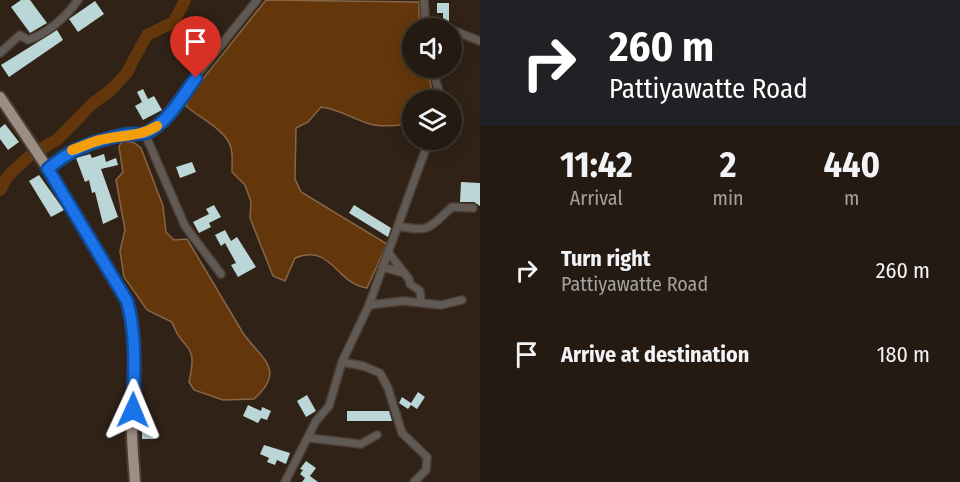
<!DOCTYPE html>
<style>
:root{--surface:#241a11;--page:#2c231a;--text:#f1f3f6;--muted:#a3a19f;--line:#413831}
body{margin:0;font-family:"Fira Sans Condensed",sans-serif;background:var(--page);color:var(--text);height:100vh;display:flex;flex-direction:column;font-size:22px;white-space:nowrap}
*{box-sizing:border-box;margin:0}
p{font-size:20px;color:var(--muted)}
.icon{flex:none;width:33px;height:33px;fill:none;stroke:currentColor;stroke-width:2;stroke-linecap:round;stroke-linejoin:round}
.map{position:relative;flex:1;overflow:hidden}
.side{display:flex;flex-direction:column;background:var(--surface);width:480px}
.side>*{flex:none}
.hud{background:#202124;color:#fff;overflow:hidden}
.fabs{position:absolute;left:402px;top:18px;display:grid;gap:12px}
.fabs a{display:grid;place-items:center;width:60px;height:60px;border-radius:50%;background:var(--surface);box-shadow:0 3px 15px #0003,0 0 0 2px var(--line);font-size:30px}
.pin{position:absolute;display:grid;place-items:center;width:51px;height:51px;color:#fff;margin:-62px -26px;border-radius:50% 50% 50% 0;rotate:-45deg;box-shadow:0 0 6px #0007}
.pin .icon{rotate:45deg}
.me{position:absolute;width:66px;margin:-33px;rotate:1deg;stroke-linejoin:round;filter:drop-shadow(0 0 4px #0008)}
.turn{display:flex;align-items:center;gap:21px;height:126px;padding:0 30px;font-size:27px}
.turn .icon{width:78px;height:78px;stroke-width:2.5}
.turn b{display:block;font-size:42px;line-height:51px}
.eta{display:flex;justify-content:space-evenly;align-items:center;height:102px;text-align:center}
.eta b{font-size:36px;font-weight:700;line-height:42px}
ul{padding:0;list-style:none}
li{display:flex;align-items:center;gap:18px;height:84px;padding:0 30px}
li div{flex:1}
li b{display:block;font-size:22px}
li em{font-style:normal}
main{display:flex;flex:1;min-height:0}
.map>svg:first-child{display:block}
</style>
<main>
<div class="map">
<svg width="480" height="482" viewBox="0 0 480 482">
<rect width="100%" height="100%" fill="#302217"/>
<path fill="#63370b" stroke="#886645" stroke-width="1.5" d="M266 0 419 2V28H412V68H427L433 96 432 100H412V124C399 125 384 128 370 124 353 119 339 109 321 107L308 122 296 128 295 179 301 192 387 244 367 288C336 284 332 243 295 258L285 281 273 276 250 218 251 202 245 185 232 172C232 164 233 155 231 148 227 130 199 118 186 106L190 95Z
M122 141 133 142 141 148 163 206 166 232 174 240 187 239 243 333C261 359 287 369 254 399L223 400 194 390 189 382C199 339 182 353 172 322L147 310 124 277 120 251 125 230 116 180 123 172 119 147Z"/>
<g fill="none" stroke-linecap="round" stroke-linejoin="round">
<path stroke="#63370b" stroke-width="12" d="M0 190 8 176 28 157 58 139 93 103 110 91 126 74 147 35 174 22 185 0"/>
</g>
<path fill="#bbd6d6" d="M21 0H30L47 23 30 33 11 7Z
M95 1 104 14 78 32 69 19Z
M437 3H449V21L443 22V13H437Z
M57 30 63 40 9 77 1 65Z
M143 89 148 99 154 96 162 110 143 120 135 106 142 102 137 92Z
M5 124 19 142 8 150 0 139V128Z
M90 154 92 158 104 154 106 162 116 158 118 165 101 169 118 217 103 224 95 192 92 193 89 180 85 182 76 158Z
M192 162 196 172 180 178 176 167Z
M39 175 64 210 51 217 29 181Z
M461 182 480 183V206L474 202H460Z
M214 205 221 217 209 223 211 227 199 233 193 222 209 214 206 209Z
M354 205 391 228 388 237 349 213Z
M225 230 231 241 237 237 256 267 238 277 231 265 236 263 225 243 221 246 215 235Z
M418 392 425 397 417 409 411 405 408 409 399 403 402 397 411 403Z
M307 395 316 411 306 417 297 401Z
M248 405 261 411 262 407 271 411 267 420 261 418 258 423 243 416Z
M347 411H389L392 421H347Z
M142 424H154L155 439H142Z
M264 445 290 453 286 464 277 460 275 465 267 462 269 458 260 454Z
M306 461 316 468 310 476 318 482H302L305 478 300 474 303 470 300 469Z"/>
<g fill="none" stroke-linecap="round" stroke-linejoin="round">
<defs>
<path id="minor" d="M424 0 426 28
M452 30 480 41
M0 53 20 35 28 40C48 33 66 17 78 0
M433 68C434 80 440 89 441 100
M145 134 185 226 221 274
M48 169C70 149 95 141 124 135 138 132 145 133 158 124L257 0
M398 226C430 233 429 228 452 207L473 208
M388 252 409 279 410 284 420 291 421 303
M382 267 404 273
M369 305 403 301 441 305 462 300
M342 362 363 366 380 373 388 388 402 433 427 457 426 470 414 482
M309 438 361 444 377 435
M285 482 316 421 329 406 342 362 369 305 429 140"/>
<path id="primary" d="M0 97 46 166 127 301C139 343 132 387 132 431 132 448 134 465 135 482"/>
</defs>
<use href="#minor" stroke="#4c3e34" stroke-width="10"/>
<use href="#primary" stroke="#4c3e34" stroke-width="14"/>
<use href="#minor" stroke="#615a54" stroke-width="7"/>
<use href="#primary" stroke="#9d8e83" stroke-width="10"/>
</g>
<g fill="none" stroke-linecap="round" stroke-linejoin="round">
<defs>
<path id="route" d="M133 410C134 373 137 336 127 301L48 169C70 149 94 141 123 135 130 133 140 135 146 133 168 123 183 95 196 78"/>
</defs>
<use href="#route" stroke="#114b97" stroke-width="15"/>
<use href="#route" stroke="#1a73e8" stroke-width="10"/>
<path stroke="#f59e0b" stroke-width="10" d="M72 150C82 147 91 142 100 140 120 135 140 137 157 126"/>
</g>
</svg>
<div class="fabs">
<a><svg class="icon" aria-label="sound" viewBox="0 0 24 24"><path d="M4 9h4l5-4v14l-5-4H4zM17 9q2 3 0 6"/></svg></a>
<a><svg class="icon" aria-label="layers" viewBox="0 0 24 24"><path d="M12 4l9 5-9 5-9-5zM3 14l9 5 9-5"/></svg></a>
</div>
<div class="pin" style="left:196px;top:78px;background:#d93025"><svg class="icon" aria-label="arrive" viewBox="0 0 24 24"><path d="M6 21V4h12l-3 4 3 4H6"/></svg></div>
<svg class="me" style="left:133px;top:410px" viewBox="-20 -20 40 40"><path d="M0-17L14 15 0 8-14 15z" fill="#1a73e8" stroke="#fff" stroke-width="4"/></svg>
</div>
<section class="side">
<div class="hud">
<div class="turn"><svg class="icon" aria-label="right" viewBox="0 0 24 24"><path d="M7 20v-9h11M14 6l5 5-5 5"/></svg><div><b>260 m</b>Pattiyawatte Road</div></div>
</div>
<div class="eta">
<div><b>11:42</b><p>Arrival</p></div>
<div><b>2</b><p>min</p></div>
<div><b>440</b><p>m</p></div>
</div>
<ul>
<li><svg class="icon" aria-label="right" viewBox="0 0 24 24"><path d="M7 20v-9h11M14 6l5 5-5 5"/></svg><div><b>Turn right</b><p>Pattiyawatte Road</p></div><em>260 m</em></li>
<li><svg class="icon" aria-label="arrive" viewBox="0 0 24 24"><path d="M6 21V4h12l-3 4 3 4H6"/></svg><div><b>Arrive at destination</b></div><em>180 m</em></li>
</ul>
</section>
</main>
